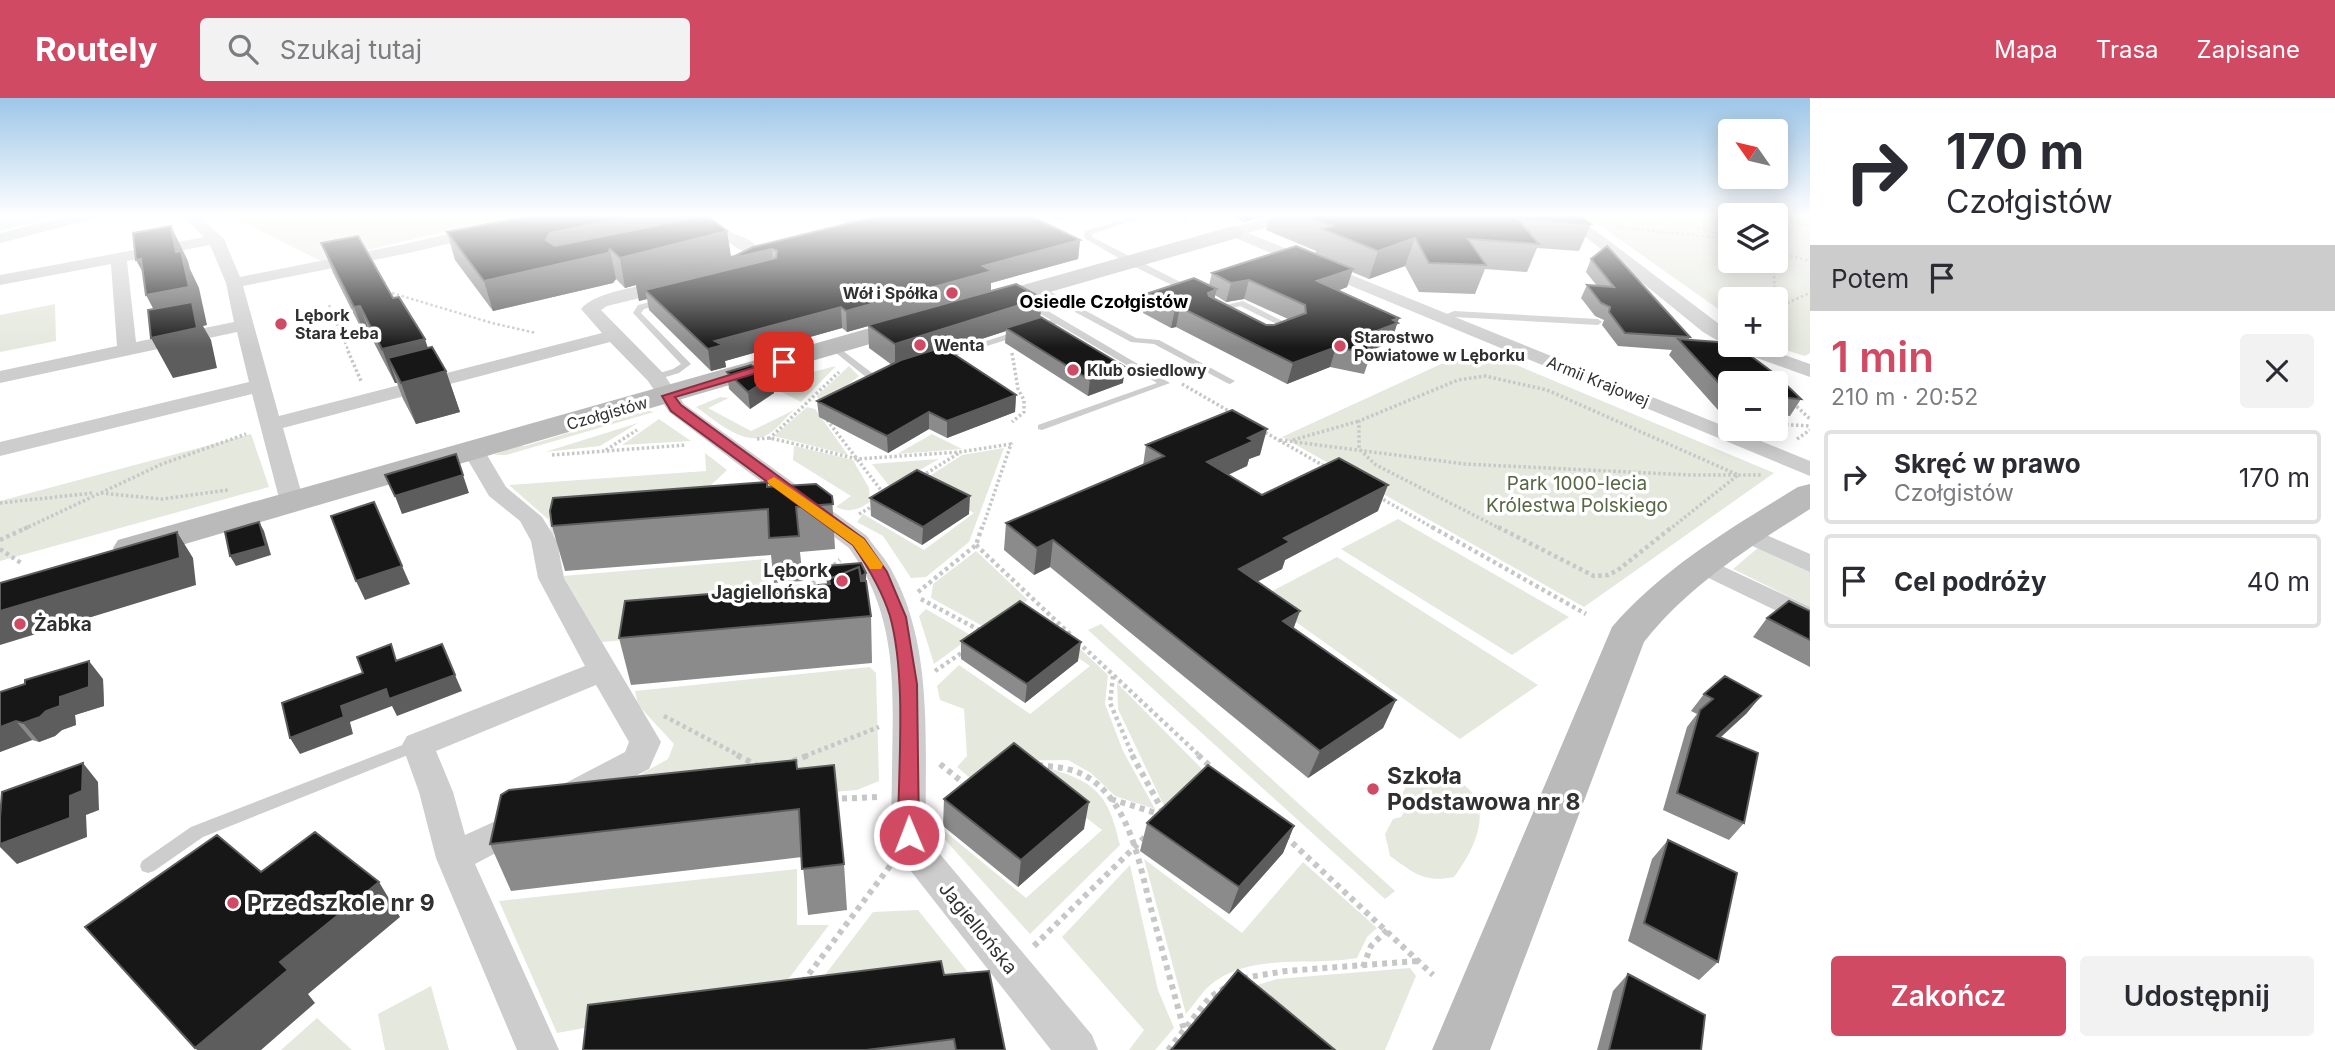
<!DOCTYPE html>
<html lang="pl">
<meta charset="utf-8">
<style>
:root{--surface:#fff;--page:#f2f2f3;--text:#2b2b33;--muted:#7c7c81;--line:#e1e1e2;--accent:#d04a63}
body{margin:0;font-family:Inter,sans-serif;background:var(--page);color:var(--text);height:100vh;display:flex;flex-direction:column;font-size:26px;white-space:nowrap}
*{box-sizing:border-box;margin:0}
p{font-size:23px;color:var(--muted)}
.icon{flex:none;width:38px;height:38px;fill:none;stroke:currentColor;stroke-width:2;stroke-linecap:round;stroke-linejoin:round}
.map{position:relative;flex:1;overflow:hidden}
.details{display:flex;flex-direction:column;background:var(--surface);width:525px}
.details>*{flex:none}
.top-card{background:#fff;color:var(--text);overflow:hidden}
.needle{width:46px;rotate:304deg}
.fabs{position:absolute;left:1718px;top:21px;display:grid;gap:14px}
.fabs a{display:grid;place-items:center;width:70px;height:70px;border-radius:7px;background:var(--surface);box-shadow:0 4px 18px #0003;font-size:35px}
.pin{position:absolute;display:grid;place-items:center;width:60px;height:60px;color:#fff;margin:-30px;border-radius:14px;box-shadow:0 4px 10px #0006}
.me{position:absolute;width:77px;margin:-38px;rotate:359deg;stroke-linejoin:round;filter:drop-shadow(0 0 5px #0008)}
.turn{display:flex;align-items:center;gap:24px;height:147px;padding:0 21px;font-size:32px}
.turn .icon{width:91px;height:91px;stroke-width:2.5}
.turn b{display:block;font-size:49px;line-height:60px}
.then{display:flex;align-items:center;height:66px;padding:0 21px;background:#0003;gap:14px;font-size:26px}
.round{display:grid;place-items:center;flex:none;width:74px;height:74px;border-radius:7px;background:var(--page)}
.headline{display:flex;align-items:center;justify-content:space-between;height:119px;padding:0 21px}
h1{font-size:42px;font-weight:600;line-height:52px;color:var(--accent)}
.cta{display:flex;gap:14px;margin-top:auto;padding:14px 21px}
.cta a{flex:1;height:80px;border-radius:7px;background:var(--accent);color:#fff;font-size:28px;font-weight:600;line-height:80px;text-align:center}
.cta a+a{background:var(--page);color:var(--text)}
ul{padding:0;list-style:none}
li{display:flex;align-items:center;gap:21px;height:94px;margin:0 14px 10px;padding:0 7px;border:4px solid var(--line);border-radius:7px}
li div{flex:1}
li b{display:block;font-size:26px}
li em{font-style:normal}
header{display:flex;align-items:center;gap:42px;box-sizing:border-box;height:98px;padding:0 35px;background:var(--accent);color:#fff}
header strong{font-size:33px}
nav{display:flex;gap:38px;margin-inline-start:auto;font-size:24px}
.search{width:490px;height:63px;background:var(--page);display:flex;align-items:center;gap:18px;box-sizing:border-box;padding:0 24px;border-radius:7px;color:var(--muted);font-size:26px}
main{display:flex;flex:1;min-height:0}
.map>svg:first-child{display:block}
</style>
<header>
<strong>Routely</strong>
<div class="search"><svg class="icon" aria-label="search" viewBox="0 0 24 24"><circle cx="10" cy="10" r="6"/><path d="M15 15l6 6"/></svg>Szukaj tutaj</div>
<nav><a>Mapa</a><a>Trasa</a><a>Zapisane</a></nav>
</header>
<main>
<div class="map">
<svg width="1810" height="952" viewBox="0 0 1810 952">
<rect width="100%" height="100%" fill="#fff"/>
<path fill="#e5e8dd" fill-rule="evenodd" d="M229 117H515L321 163Z
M1585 117H1810V255L1805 258 1769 247H1776V201H1731V220ZM1731 117H1776V163H1731Z
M55 206 56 243 0 254V217Z
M1476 250 1774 375 1584 509 1282 339Z
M836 268 801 304 766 286Z
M849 268 859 278 846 288 857 295 821 308 817 298Z
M720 299 729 300 708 310 751 333 794 312C785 320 776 333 765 338 742 348 714 321 696 309Z
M807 309 815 311 848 357 774 338Z
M645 312 654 314 506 357H494L519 347 525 348Z
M659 321 691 343 622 347Z
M638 325 600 348 545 354Z
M251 336 269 389 0 463V403Z
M932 336 962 351 897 356Z
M794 348 853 362 869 390 870 404C857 412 850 415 836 409L851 398 793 362Z
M1004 350 969 444 926 479 911 480 883 438 857 424 863 416 924 452 974 415 919 385 962 357Z
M705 355 727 372 669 427 551 437 549 422 509 387 706 373Z
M939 361 890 389 872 366Z
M1398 421 1569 519 1512 557 1341 451Z
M1759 449 1810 473V509L1733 471Z
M976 453 1028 502 988 531 931 500 933 486Z
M1337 459 1538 587 1460 641 1261 499Z
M766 461 768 489 803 486 752 531 602 544 563 478Z
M926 511 972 538 934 566 919 518Z
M1020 520 1054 526 1108 577 1105 606 1123 653 1155 711 1115 698 1091 675 1068 662 1007 663 975 684 957 669 967 658 964 611 940 602 937 588 959 567 1030 616 1090 568Z
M1101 526 1395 793 1385 801 1088 532Z
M870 569 876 575 879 683 857 692 572 715 668 661 674 646 638 607 635 593Z
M1117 585 1205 674 1165 710 1118 611Z
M1051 671C1099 685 1109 700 1120 747L1030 836 939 735 942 731 1026 800 1102 732 1024 672Z
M1431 673C1498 688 1486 736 1454 779 1424 785 1414 775 1390 758L1385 736 1393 721 1401 719 1406 711 1401 699 1407 686Z
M1144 761 1242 835 1303 764 1377 830 1367 839 1357 860C1308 869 1247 853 1207 890 1200 897 1193 908 1186 916Z
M1130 767 1158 892 1174 930 1155 952H1129L1144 932 1062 839Z
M797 771V827H829L772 903 633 921 557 935 499 803Z
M918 812 971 878 821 882 873 814Z
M1410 870 1416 878 1385 952H1308L1235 894 1277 881Z
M431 888 449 952H385L378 916Z
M317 920 352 952H281Z"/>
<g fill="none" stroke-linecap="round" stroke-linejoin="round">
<path fill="#cce0e7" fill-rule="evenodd" d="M0 117H42L38 124 0 133Z"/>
<path stroke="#c7c7c7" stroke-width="2.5" stroke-dasharray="2.5 2.5" stroke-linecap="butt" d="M1171 117 1188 124
M1660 117 1720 137
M1791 123 1810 128
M1612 126 1634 117
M1617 129 1731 141
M1776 154 1810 163
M1773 163 1776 211
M392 195 492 225 536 235
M329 207 349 254
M1778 209 1810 195"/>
<path stroke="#c7c7c7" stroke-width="3.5" stroke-dasharray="2.5 2.5" stroke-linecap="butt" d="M348 253 361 283
M1012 255 1018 291 1024 302V314L1012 324
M1182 286 1232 315
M1793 305 1810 321
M827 322 884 396
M1776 326 1810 328
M1261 332 1326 369
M757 341 770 340 857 361 960 354 1011 346 982 431
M769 341 839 274
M1797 341 1810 332
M1280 342 1465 366 1690 377H1763
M1293 342 1359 323
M606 352 637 332
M552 357 686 347
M922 378 959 355
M101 395 162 401 228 392
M1379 399 1435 431
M0 405 93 395
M859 416 876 406
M24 431 162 366 246 336
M1501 431 1376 367 1359 351V323L1458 282 1485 278 1547 292 1738 377 1670 431"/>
<path stroke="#c7c7c7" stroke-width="4.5" stroke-dasharray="3.5 3.5" stroke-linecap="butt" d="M1432 429 1586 516
M1498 429 1594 478 1608 477 1618 472 1672 429
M0 442 28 429
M976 447 1072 538
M0 451 21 465
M807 490 840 462
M918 494 976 447 982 429
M921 501 981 533
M1078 544 1200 658
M935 573 966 552
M1113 578 1110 605 1133 658
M664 618 740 658
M805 658 879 629"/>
<path stroke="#c7c7c7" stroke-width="6" stroke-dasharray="5 5" stroke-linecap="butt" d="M737 657 758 668
M1132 657 1165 717
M1198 657 1212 670
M793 663 809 657
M940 666 966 687
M1038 667C1056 669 1074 670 1089 680 1133 709 1140 772 1153 818 1163 856 1174 894 1184 932
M832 701 879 699
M1111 701 1162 717
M1285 738 1433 877
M1034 848 1148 736
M1363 869 1371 848 1387 832
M1243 880 1286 873 1417 863
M803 884 890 768
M1168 952 1210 899 1226 889"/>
<path fill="#cdcdcd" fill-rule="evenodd" d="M1139 117H1150L1092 136V139L1192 190V194H1186L1127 165 1084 140 1085 133Z
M1034 188H1040L1136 240 1159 242 1235 283 1230 286 1227 285 1154 246 1131 244 1034 192Z
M663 201 667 203 666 205 644 211 641 215 691 266 679 275 656 282 651 279 653 277 673 271 681 266 633 215 638 207Z
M1025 203H1031L1170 285 1042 332 1038 331V327L1157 285 1057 226 942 262H936L934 260 1051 222 1025 207Z
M1212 203 1226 207 1243 203 1298 231 1291 233 1240 208 1226 212 1212 207Z
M1454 213 1598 221 1602 224 1598 227 1454 219 1444 222 1440 219Z
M834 246 876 278 881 276 886 279 877 283H871L831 251 830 249Z
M418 641 423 643 425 647 423 651 203 739 154 773 148 775 142 773 140 768 142 763 191 729Z"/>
<path fill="#cdcdcd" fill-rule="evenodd" d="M73 117H98L96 120 0 145V135Z
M182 117H198L224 141 240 179 409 145 530 117H557L555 120 409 155 243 188 279 318 602 235 581 211C595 193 648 187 671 182L677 183 680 187 677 191 607 208 601 212 663 275 684 306 867 438C875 450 886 461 892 473 935 551 924 651 926 737L929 743 1092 937 1098 952H1051L903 763C888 732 892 706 892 673 893 591 899 519 849 450L669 314 648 283 610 244 283 330 304 404 300 409 292 411 284 409 280 404 252 296 0 358V344L249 284 237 234 0 285V273L117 248 111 166 0 187V177L204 139ZM210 147 226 185 234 224 136 244 127 163Z
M833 117H851L867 128 864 131H854Z
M1053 117H1072L1064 122H1054Z
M1276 117H1300L1298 120 1248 135 1810 363V378L1228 137 1225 134 1228 131Z
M1559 117H1575L1731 235V247H1756L1810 266V279L1732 251 1703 234Z
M726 133C740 137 760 144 763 159 756 168 741 176 729 174L727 170 746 155 724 142 694 146 686 141 688 138Z
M473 345 481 347 506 389 542 419 557 443 564 480 661 644 649 671 568 714 556 710 551 700 556 690 625 654 629 644 596 587 436 653 453 694 465 737 522 711 534 715 539 725 534 735 475 766 559 952H517L436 760 419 694 402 647 407 638 585 568 538 480 531 443 520 423 489 398 462 352 465 347Z
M1746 428 1810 456V474L1737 441 1734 436 1737 431Z
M1703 459 1810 509V529L1694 473 1690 467 1694 461Z"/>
<path fill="#bababa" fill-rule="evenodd" d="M1233 128 1241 129 1244 134 1241 139 991 211 982 213 973 211 970 206 973 201Z
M916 217 925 220 929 225 925 230 144 458 131 461 118 458 113 450 118 442Z
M1810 386V411C1750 449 1689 487 1644 544L1490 952H1432L1612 529C1664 469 1731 430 1798 389Z"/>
</g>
<path fill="#8b8b8b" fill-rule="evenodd" d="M1229 117H1266L1244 124Z
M1270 117H1580L1591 126 1579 153 1537 150 1527 174 1485 171 1475 196 1419 194 1405 168 1369 181 1352 174 1347 189 1338 193 1399 220 1391 244 1370 253 1371 256 1364 276 1330 269 1287 286 1176 229 1171 230 1143 215 1146 196 1209 187 1212 175 1315 156 1316 153 1266 132ZM1215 197 1226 204 1244 201 1288 221 1274 227H1266L1214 201Z
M693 120 727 133 731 159 735 158 753 149 1080 142 1078 161 991 185V193L1041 219 1123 285 1088 298 1005 245 1006 233 948 252 1016 297 1015 314 947 340 929 331 888 355 819 319 817 303 892 267 869 250 868 228 847 234 842 230 725 263 726 269 711 273 649 212 647 201 639 203 636 187 625 190 616 181 613 185 493 213 455 162 447 134Z
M321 145 393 200 428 250 446 273 460 314 416 326 403 301 397 285H395L372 241 367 242 333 175Z
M1591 161 1690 239 1688 242 1731 285V313L1718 312 1669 257 1672 252 1618 248 1602 227 1604 222 1595 218 1581 200 1587 187 1597 188 1586 174Z
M727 274 772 279 774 295 750 311 729 291Z
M1776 299 1801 301 1790 318 1776 317Z
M1146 347 1260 357 1249 361 1247 368 1228 377 1262 397 1378 413 1285 462 1282 471 1257 484 1294 530 1396 602 1383 630 1308 680 1050 469 1034 477 1004 452 1006 425 1143 368Z
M767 384V389L832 398 835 451 800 454 803 483 774 485 771 457 565 473 552 428Z
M870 400 969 416 922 447 871 418Z
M866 485 871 518 872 565 631 587 619 540Z
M1810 513V569L1753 539 1767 520Z
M961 543 1078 563 1025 605 961 561Z
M103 581 104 608 75 617 76 627 62 632 55 638 39 644 32 642 0 654V594L25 586Z
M1704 596 1747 615 1720 640 1744 725 1729 742 1663 712 1687 629 1697 616 1691 613Z
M797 671 844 766 847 812 808 817 802 759 511 793 490 746Z
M944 701 1084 731 1018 789 943 728Z
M1147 725 1294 728 1283 755 1229 816 1140 753Z
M1668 742 1718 864 1699 882 1628 843 1652 761Z
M1628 876 1701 952H1597L1613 893Z
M944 877 1005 952H583Z"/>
<path fill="#5d5d5d" d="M636 117H701L693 120 695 133 610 152 616 181 613 185 493 213 484 183 550 135Z
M1246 117H1266L1244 124Z
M171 128 188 163 190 171 199 190 207 227 203 228 211 242 217 270 173 280 151 240 166 235 146 197 154 195 136 162 176 154Z
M727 133 731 160 772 151 773 170 645 192 647 201 639 203 636 187 625 190 620 160Z
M1415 140 1405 168 1369 181 1378 153Z
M1080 142 1078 161 991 185V194L847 234 846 213 983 168Z
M1353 171 1347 189 1312 202 1317 183Z
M1249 182 1244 201 1226 204 1231 185Z
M1217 191 1212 210 1208 195Z
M1042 200 1040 223 1006 230V233L895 269V246Z
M360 208 372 241 367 242 354 209Z
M841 209 842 230 725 263 726 269 711 273 708 251 715 243Z
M1180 209 1176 229 1171 230 1175 211Z
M1399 220 1391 244 1365 255 1363 238Z
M425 241 436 275 388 260 397 285H395L382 251Z
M1336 249 1330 269 1287 286 1293 265Z
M1125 269 1123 285 1088 298 1090 282Z
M446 273 460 314 416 326 401 285Z
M772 279 774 295 750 311 748 294Z
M1016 297 1015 314 947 340V323Z
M929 314V331L888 355 887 338Z
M1267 331 1260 357 1249 361 1247 368 1201 389 1207 364 1248 340Z
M456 356 469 395 402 416 395 398Z
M1388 387 1378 413 1285 462 1282 471 1231 497 1239 471 1284 440Z
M970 398 969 416 922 447 923 429Z
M259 424 264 433 271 457 236 468 230 458Z
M177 434 193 460 196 487 0 547V513Z
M1053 442 1050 469 1034 477 1037 450Z
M402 468 410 486 365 502 356 483Z
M866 475V485L830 498Z
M1300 513 1290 540 1283 523Z
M1081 544 1078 563 1025 605 1027 586Z
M89 563 103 581 104 608 75 617 76 627 62 632 55 638 39 644 23 625 46 613 60 599Z
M455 577 462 593 397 618 392 608 350 624 353 636 300 656 290 640 341 608 386 591Z
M1761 598 1747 615 1703 655 1717 638Z
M1396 602 1383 630 1308 680 1320 653Z
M16 623 32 642 0 654V629Z
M83 665 98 684 99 712 86 717 87 739 17 766 0 749V746L70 698Z
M1089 704 1084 731 1018 789 1021 762Z
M1294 728 1283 755 1229 816 1239 789Z
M379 784 400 819 308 896 315 905 261 952H197L195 950 280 864Z"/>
<path fill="#171717" stroke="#5d5d5d" stroke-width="2" d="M532 117H636L550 135 546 142 555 148 707 117 727 133 620 160 610 151 608 155 484 183 447 134Z
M882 117H1029L1080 142 983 168 992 173 846 213 841 209 715 243 723 247 708 251 645 192 776 160 777 153 772 151 635 182 735 158 753 149Z
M1302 117H1580L1591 126 1518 121 1539 146 1468 141 1486 167 1429 165 1415 140 1378 153 1322 131 1332 128Z
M171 128 176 154 181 153 189 189 146 197 141 161 136 162 133 135Z
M358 138 393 200 399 199 425 241 382 251 360 208 354 209 321 145Z
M1296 148 1353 171 1317 183 1399 220 1393 222 1398 225 1363 238 1371 256 1336 249 1293 265 1180 209 1175 211 1146 196 1194 180 1217 191 1208 195 1209 198 1266 227H1274L1306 215 1305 207 1249 182 1231 185 1212 175Z
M1607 148 1690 239 1625 235 1609 214 1610 209 1601 205 1587 187 1614 189 1591 161Z
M1016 186 1042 200 895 246 868 227Z
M192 204 197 230 151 240 148 212Z
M1041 219 1125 269 1090 282 1006 230Z
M1678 241 1731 245V247H1736L1775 276 1801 301 1776 299V285H1731V295H1728Z
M432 249 446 273 401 285 388 260Z
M943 249 1016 297 947 323 929 314 887 338 817 303 901 262Z
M751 267 772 279 748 294 727 274Z
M1232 312 1267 331 1248 340 1254 343 1207 364 1262 397 1339 360 1388 387 1284 440 1290 444 1239 471 1300 513 1283 523 1396 602 1320 653 1053 442 1037 450 1006 425 1164 358 1146 347Z
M456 356 463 377 395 398 385 377Z
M917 372 970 398 923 429 870 400Z
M767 384V389L816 386 832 398 833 406 796 409 799 438 769 440 768 411 552 428 550 413 553 400Z
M374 404 402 468 356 483 331 418Z
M259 424 266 448 230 458 225 434Z
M177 434 180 460 0 513V485Z
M861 465 866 475 861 479 859 469 829 481V486H828L826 468Z
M859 469 861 483H866L871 518 619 540 625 503 830 486 829 481Z
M1020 503 1081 544 1027 586 961 543Z
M1789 503 1810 513V542L1767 520Z
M391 546 396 563 442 546 455 577 389 601 386 591 341 608 344 619 290 640 282 605 363 575 357 559Z
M89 563V589L60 599V608L46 613 40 619 23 625 16 623 0 629V594L25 586V582Z
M1725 578 1761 598 1717 638 1758 655 1744 725 1677 695 1700 612 1713 601 1704 596Z
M1014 645 1089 704 1021 762 944 701Z
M796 662 797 671 834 667 844 766 802 771 799 711 490 746 501 697 509 692Z
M83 665 82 693 70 698V720L0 746V720L2 694Z
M1208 667 1294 728 1239 789 1147 725Z
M315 734 379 784 280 864 288 872 195 950 85 829 217 737 261 774Z
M1668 742 1737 775 1718 864 1644 825Z
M941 863 944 877 989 873 1005 952H956L954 941 866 952H583L588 907Z
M1238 872 1335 952H1171Z
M1628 876 1705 917 1701 952H1609Z"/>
<linearGradient id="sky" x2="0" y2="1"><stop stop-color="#9dc6e8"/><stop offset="0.47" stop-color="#fff"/><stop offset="1" stop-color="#fff" stop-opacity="0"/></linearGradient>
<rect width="1810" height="250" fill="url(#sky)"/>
<path fill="#d04a63" stroke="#873040" stroke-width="2" d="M784 260 788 261V266L675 299 681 307 864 441 887 474 906 519 917 586 919 737 916 744 909 746 901 744 898 737C898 672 907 580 890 518 882 492 868 469 853 447L671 313 662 298Z"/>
<path fill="#f59e0b" d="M774 379 864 441 883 467 881 471H870L853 447 769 386 767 383Z"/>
<g fill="#d04a63" stroke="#fff" stroke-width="2.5">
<circle cx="952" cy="195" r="7"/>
<circle cx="281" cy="226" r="7"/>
<circle cx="920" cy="247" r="7"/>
<circle cx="1340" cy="248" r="7"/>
<circle cx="1073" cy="272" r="7"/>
<circle cx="842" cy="483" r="7"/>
<circle cx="20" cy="526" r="7"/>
<circle cx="1373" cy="691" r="7"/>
<circle cx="233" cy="805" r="7"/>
</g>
<g text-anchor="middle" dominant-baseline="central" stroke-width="7" stroke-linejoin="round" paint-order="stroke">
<g font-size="16" font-weight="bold" fill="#303030" stroke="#fff" text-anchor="start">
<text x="938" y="195" text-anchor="end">Wół i Spółka</text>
<text x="295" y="217">Lębork<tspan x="295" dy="18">Stara Łeba</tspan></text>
<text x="1354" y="239">Starostwo<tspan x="1354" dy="18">Powiatowe w Lęborku</tspan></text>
<text x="934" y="247">Wenta</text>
<text x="1087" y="272">Klub osiedlowy</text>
</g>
<g font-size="16" fill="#303030" stroke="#fff">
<text transform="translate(1598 283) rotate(22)">Armii Krajowej</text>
<text transform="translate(607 315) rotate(-16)">Czołgistów</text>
</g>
<g font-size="18" font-weight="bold" fill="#000" stroke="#fff">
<text x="1104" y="203">Osiedle Czołgistów</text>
</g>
<g font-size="19" fill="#586743" stroke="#fff">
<text x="1577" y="385">Park 1000-lecia<tspan x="1577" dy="22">Królestwa Polskiego</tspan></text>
</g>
<g font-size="19" font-weight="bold" fill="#303030" stroke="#fff" text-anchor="end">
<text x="828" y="472">Lębork<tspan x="828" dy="22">Jagiellońska</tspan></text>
<text x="34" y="526" text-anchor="start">Żabka</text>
</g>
<g font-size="19" fill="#303030" stroke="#fff">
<text transform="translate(978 830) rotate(51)">Jagiellońska</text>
</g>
<g font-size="23" font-weight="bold" fill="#303030" stroke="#fff" text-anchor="start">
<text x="1387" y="678">Szkoła<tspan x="1387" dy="26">Podstawowa nr 8</tspan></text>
<text x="247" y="805">Przedszkole nr 9</text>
</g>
</g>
</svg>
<div class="fabs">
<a><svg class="needle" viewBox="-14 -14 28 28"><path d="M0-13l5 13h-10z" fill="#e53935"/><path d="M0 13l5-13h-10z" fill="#7c7c81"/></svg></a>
<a><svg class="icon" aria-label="layers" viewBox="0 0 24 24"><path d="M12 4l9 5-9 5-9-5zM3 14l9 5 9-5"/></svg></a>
<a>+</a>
<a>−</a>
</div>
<div class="pin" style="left:784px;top:264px;background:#d93025"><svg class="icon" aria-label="arrive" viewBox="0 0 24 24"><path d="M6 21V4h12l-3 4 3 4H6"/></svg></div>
<svg class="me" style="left:909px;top:737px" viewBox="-20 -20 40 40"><circle r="17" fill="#d04a63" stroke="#fff" stroke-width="3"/><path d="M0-11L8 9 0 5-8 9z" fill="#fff"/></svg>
</div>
<section class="details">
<div class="top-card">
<div class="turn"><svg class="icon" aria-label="right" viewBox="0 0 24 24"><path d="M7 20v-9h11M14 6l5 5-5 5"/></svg><div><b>170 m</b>Czołgistów</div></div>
<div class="then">Potem<svg class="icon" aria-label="arrive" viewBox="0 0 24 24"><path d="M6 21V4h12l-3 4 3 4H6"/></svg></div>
</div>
<div class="headline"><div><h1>1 min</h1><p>210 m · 20:52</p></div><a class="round"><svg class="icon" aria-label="close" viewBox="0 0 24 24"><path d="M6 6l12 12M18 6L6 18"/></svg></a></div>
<ul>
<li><svg class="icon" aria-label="right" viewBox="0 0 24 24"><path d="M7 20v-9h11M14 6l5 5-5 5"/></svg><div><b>Skręć w prawo</b><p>Czołgistów</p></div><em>170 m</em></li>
<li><svg class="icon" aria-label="arrive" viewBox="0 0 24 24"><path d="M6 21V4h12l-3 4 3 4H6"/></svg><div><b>Cel podróży</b></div><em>40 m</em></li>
</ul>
<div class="cta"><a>Zakończ</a><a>Udostępnij</a></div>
</section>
</main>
